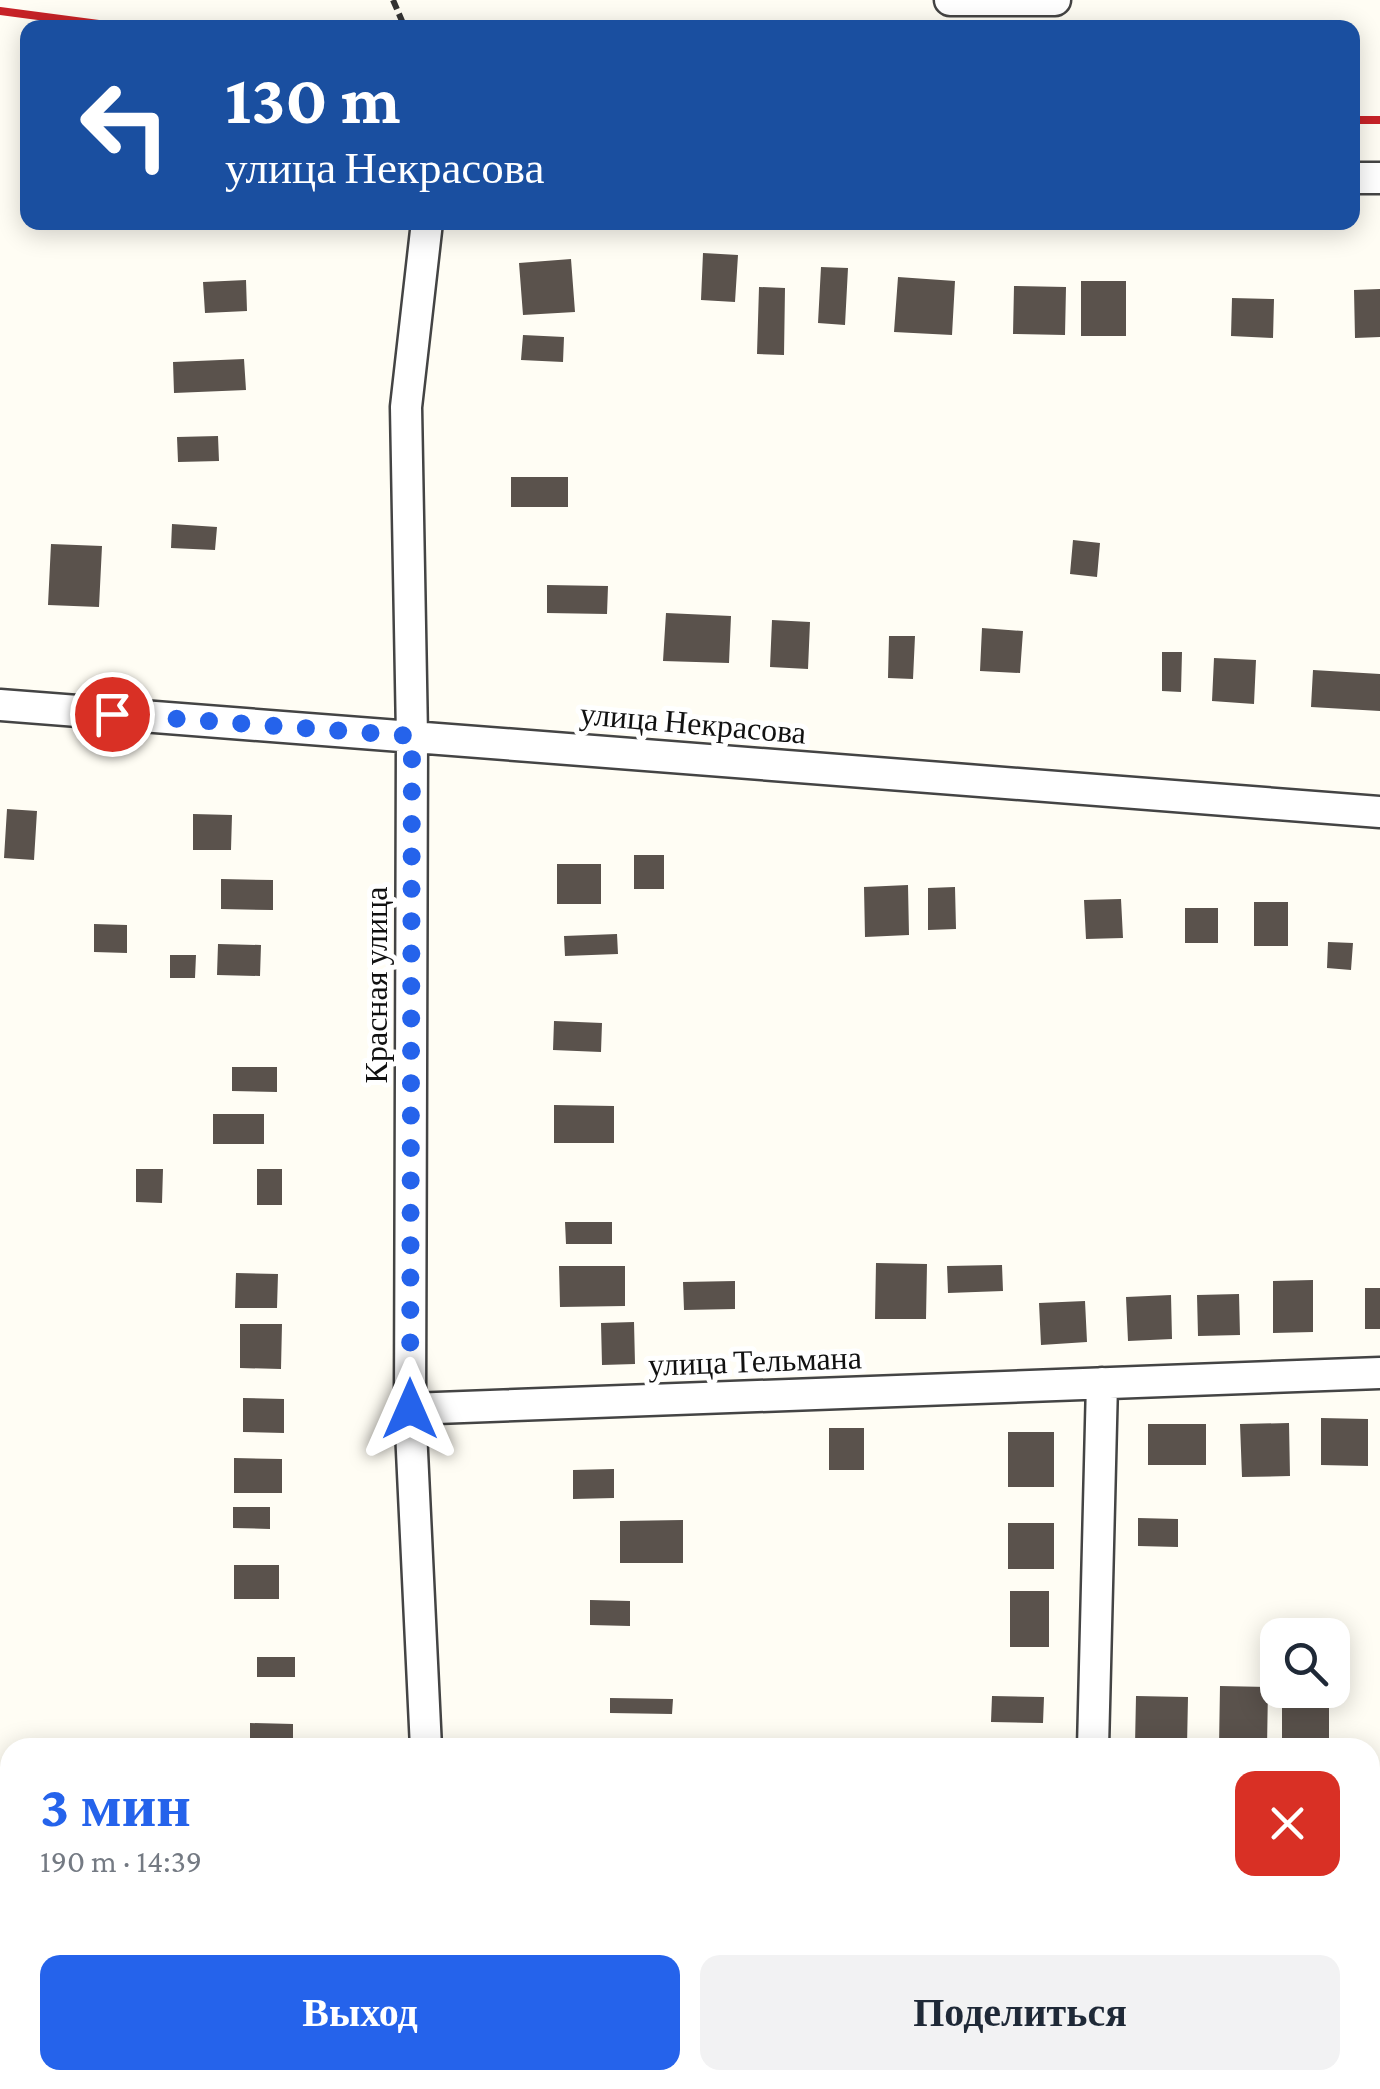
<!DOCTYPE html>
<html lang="ru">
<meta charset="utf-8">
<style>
:root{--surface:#fff;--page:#f2f2f3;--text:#1f2937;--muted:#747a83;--accent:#2563eb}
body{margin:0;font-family:"Crimson Pro",serif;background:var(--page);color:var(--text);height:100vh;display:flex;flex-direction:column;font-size:38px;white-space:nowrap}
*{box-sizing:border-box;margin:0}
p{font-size:32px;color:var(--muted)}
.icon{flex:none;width:55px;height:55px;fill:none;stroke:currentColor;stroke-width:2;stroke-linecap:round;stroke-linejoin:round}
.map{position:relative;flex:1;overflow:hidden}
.details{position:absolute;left:0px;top:1738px;width:1380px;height:352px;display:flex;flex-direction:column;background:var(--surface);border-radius:30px 30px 0 0;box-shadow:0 5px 25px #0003}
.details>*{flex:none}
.banner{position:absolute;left:20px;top:20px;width:1340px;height:210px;border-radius:20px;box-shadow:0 5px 25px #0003;background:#1a4fa0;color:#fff;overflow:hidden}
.tools{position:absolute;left:1260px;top:1618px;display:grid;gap:20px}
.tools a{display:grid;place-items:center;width:90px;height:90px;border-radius:20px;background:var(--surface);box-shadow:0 5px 25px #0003;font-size:50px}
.pin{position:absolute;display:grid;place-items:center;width:85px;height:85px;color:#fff;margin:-42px;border:5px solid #fff;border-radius:50%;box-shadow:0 2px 10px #0007}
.me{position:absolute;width:110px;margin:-55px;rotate:0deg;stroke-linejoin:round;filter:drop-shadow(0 0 8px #0008)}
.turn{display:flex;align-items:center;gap:35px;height:210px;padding:0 40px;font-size:45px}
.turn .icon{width:130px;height:130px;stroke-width:2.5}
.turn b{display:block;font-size:70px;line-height:85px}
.round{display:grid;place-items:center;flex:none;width:105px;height:105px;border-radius:20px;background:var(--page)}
.overview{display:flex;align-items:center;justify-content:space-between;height:170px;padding:0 40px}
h1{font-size:60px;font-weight:700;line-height:75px;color:var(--accent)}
.action{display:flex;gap:20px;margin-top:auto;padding:20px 40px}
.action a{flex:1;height:115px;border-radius:20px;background:var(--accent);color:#fff;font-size:40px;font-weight:700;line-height:115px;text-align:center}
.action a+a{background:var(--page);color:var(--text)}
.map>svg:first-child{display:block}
</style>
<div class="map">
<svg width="1380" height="2089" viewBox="0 0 1380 2089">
<rect width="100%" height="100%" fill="#fffdf4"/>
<path fill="#5a524c" d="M703 253 738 255 735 302 701 300Z
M571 259 575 312 523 315 519 263Z
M821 267 848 268 845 325 818 323Z
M898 277 955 281 952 335 894 332Z
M246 280 247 311 205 313 203 282Z
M1081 281H1126V336H1081Z
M1014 286 1066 287 1065 335 1013 334Z
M759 287 785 288 784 355 757 354Z
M1380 289V337L1355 338 1354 290Z
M1232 298 1274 299 1273 338 1231 336Z
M523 335 564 337 563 362 521 360Z
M244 359 246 390 174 393 173 362Z
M218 436 219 461 178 462 177 437Z
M511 477H568V507H511Z
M172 524 217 527 215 550 171 548Z
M1073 540 1100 543 1097 577 1070 574Z
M51 544 102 546 99 607 48 605Z
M547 585 608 586 607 614 547 613Z
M666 613 731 616 729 663 663 661Z
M772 620 810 622 808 669 770 667Z
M982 628 1023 631 1020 673 980 671Z
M889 636H915L913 679 888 678Z
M1162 652H1182L1181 692 1162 691Z
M1214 658 1256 660 1254 704 1212 701Z
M1313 670 1380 674V711L1311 707Z
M7 809 37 811 34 860 4 858Z
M193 814 232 815 231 850H193Z
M634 855H664V889H634Z
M557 864H601V904H557Z
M221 879 273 880V910L221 909Z
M908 885 909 935 865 937 864 887Z
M955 887 956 929 928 930V888Z
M1121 899 1123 938 1086 939 1084 900Z
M1254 902H1288V946H1254Z
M1185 908H1218V943H1185Z
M94 924 127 925V953L94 952Z
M617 934 618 954 565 956 564 936Z
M1328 942 1353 943 1351 970 1327 968Z
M218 944 261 945 260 976 217 975Z
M170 955H196L195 978H170Z
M554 1021 602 1023 601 1052 553 1050Z
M232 1067H277V1092L232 1091Z
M554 1105 614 1106V1143H554Z
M213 1114H264V1144H213Z
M136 1169H163L162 1203 136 1202Z
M257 1169H282V1205H257Z
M565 1222H612V1244H566Z
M876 1263 927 1264 926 1319H875Z
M1002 1265 1003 1291 948 1293 947 1266Z
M559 1266H625V1306L560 1307Z
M236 1273 278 1274 277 1308H235Z
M1313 1280V1332L1273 1333V1281Z
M735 1281V1309L684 1310 683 1282Z
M1365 1288H1380V1329H1365Z
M1239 1294 1240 1335 1198 1336 1197 1295Z
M1171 1295 1172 1339 1128 1341 1126 1297Z
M1085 1301 1087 1342 1041 1345 1039 1303Z
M634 1322 635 1364 602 1365 601 1323Z
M240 1324H282L281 1369 240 1368Z
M243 1398 284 1399V1433L243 1432Z
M1321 1418 1368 1419V1466L1321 1465Z
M1289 1423 1290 1476 1242 1477 1240 1424Z
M1148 1424H1206V1465H1148Z
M829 1428H864V1470H829Z
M1008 1432H1054V1487H1008Z
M234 1458 282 1459V1493H234Z
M614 1469V1498L573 1499V1470Z
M233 1507H270V1529L233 1528Z
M1138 1518 1178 1519V1547L1138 1546Z
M683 1520V1563H620V1521Z
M1008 1523H1054V1569H1008Z
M234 1565H279V1599H234Z
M1010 1591H1049V1647H1010Z
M590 1600 630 1601V1626L590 1625Z
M257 1657H295V1677H257Z
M1220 1686 1268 1687 1267 1748 1219 1747Z
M992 1696 1044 1697 1043 1723 991 1722Z
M1136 1696 1188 1697 1187 1746 1135 1745Z
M1282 1696 1329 1697V1744L1282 1743Z
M610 1698 673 1699 672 1714 610 1713Z
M250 1723 293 1724V1748L250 1747Z
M0 1809H7V1865H0Z
M242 2080H290V2089H242Z"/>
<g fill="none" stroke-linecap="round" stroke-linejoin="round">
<defs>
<path id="street" d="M950 0H1055
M1352 178H1380
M0 705 1380 812
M410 1409 1380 1373
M426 1748 410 1409 412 736 406 407 427 222
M1093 1748 1102 1383
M1370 1797H1380
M442 2080 443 2089
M1341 2089V2080"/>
</defs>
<use href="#street" stroke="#444" stroke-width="35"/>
<path stroke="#333" stroke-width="6" stroke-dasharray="10 5" stroke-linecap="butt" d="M393 0 405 28"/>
<use href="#street" stroke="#fff" stroke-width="30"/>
<path stroke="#c72227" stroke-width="8" d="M0 11 129 28
M1352 120H1380"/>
</g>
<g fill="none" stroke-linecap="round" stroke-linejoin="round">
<path stroke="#2563eb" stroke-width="18" stroke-dasharray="0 32.4" d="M112 714 412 736 410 1409"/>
</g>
<g text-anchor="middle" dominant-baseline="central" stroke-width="10" stroke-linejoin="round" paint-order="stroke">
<g font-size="32" fill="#111" stroke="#fff">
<text transform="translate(693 723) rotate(5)">улица Некрасова</text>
<text transform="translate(376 985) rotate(-90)">Красная улица</text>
<text transform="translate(755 1361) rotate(-2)">улица Тельмана</text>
</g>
</g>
</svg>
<div class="tools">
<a><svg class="icon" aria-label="search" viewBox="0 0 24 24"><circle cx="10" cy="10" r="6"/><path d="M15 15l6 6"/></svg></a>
</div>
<div class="pin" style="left:112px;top:714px;background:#d93025"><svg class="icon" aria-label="arrive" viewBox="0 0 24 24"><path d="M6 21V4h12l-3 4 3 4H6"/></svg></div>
<svg class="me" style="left:410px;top:1409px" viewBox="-20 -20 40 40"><path d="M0-17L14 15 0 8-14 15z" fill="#2563eb" stroke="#fff" stroke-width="4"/></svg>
<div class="banner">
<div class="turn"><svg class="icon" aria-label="left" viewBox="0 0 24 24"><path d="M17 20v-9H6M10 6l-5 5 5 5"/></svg><div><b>130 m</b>улица Некрасова</div></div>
</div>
<section class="details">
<div class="overview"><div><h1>3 мин</h1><p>190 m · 14:39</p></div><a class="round" style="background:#d93025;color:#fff"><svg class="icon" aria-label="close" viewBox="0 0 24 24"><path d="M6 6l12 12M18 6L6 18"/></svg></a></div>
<div class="action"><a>Выход</a><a>Поделиться</a></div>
</section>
</div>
